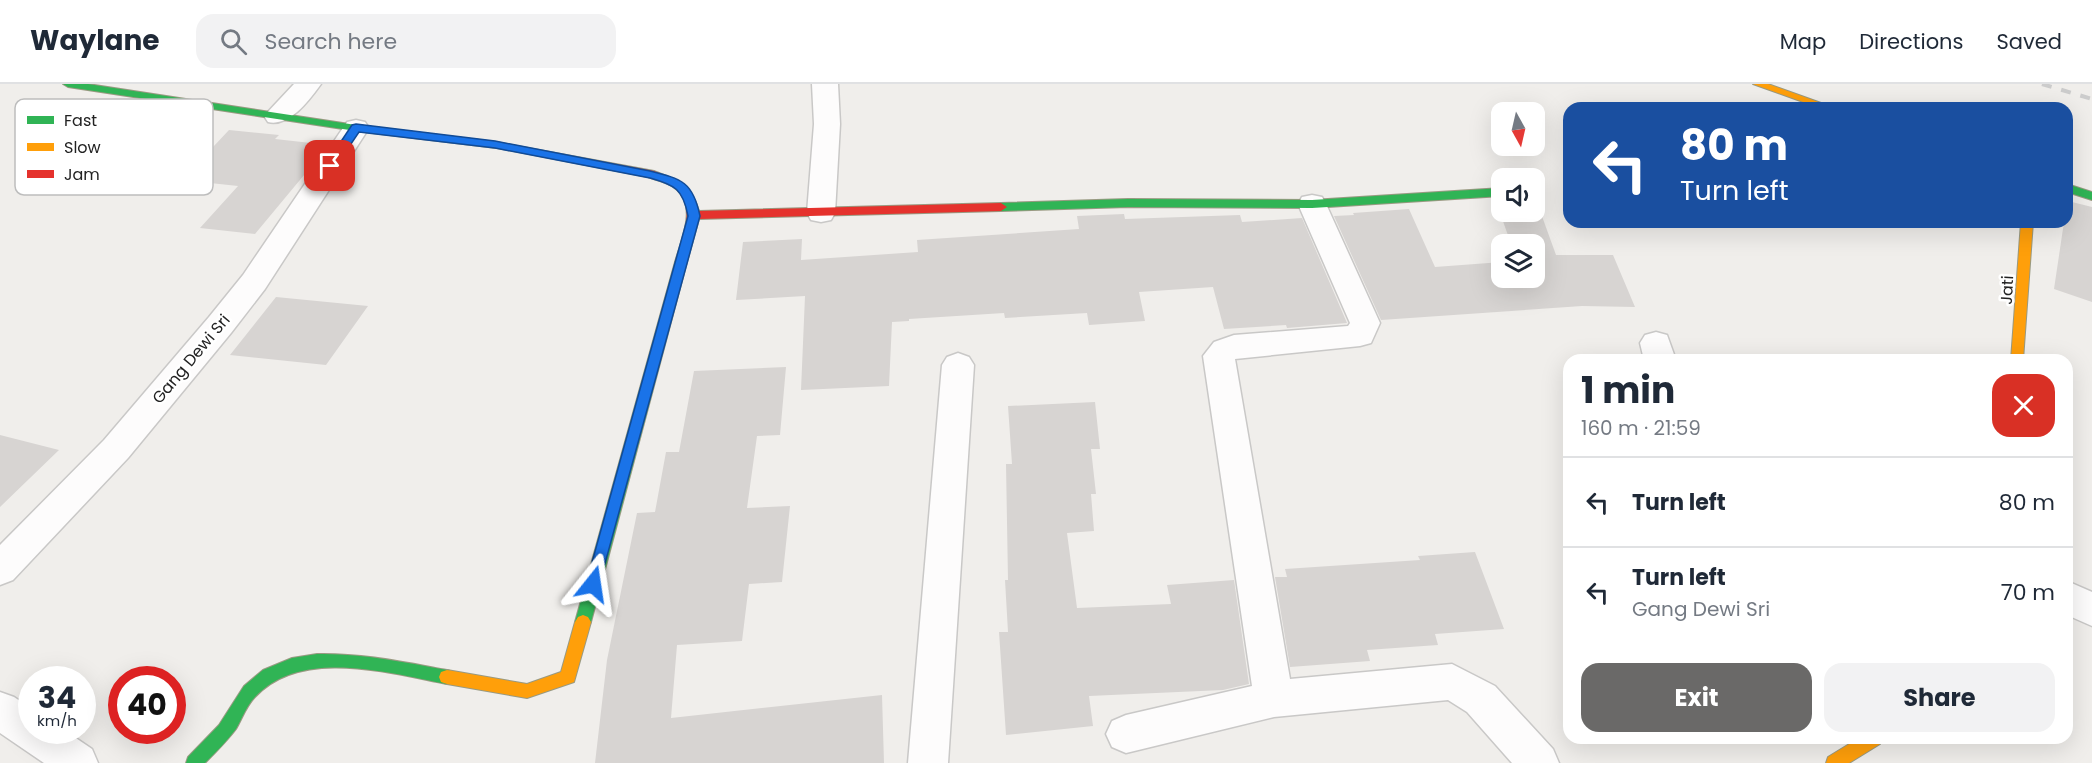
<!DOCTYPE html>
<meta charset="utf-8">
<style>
:root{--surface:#fff;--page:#f2f2f3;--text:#1f2937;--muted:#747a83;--line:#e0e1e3;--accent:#6a6968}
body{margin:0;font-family:Poppins,sans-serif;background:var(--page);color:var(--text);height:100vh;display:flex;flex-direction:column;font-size:22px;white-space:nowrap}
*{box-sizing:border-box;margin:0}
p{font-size:20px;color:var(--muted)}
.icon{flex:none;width:33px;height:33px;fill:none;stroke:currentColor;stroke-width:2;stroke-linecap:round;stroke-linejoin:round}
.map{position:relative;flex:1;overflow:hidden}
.panel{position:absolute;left:1563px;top:270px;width:510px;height:390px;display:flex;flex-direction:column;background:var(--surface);border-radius:18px;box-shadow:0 6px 24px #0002}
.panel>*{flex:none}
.guide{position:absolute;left:1563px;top:18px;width:510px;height:126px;border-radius:18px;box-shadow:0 6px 24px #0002;background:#1a4fa0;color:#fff;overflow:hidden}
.needle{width:39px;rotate:172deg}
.controls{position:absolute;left:1491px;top:18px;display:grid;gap:12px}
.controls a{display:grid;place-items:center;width:54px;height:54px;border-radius:12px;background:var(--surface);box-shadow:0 6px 24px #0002;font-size:30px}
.speed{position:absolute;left:18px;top:582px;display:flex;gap:12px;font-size:30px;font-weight:700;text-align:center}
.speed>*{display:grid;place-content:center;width:78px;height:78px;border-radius:50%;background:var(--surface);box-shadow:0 6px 24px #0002;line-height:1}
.speed small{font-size:15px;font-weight:400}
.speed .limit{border:9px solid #d22;background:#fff;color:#111}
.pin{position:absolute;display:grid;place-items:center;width:51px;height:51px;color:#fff;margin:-26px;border-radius:12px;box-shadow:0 3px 9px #0006}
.me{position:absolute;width:66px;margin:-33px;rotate:15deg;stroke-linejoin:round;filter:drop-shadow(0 0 4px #0008)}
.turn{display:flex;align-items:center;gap:21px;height:126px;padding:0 18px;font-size:27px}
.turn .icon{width:78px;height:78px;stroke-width:2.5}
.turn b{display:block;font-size:42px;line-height:51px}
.round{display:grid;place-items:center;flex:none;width:63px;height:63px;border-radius:18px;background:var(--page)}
.headline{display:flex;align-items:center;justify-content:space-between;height:102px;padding:0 18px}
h1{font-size:36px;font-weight:700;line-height:45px}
.button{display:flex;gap:12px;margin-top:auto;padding:12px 18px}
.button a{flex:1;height:69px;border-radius:18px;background:var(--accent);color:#fff;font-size:24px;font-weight:700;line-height:69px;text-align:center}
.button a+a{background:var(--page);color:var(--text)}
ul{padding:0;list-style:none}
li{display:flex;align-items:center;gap:18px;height:90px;padding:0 18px;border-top:2px solid var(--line)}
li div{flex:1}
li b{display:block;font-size:22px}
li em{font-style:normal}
header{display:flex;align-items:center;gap:36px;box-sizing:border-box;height:84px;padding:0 30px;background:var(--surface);border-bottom:2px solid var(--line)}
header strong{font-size:28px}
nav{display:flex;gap:33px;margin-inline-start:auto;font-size:21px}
.search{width:420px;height:54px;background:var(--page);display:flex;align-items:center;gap:15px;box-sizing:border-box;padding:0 21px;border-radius:18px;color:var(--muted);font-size:22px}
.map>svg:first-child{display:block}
</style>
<header>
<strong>Waylane</strong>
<div class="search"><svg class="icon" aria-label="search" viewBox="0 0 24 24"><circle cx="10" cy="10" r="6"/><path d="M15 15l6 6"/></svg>Search here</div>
<nav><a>Map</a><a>Directions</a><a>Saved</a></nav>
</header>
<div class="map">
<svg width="2092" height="679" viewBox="0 0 2092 679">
<rect width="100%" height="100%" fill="#f0eeeb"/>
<path fill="#d7d4d2" d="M229 46 279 51 275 55 329 61 255 150 200 144 238 102 182 96Z
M2068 117 2092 123V218L2054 205 2064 138H2067Z
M1498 123H1502V128H1534V123L1539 124 1556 171H1613L1635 223 1582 222 1381 236 1334 132 1354 131 1353 129 1409 125 1435 183 1502 178V194H1534V160H1511Z
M1124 130 1125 135 1240 131 1242 138 1302 134 1347 239 1287 244 1286 241 1224 245 1213 203 1139 208 1145 237 1089 241 1087 229 1005 234 1004 229 909 235V237L892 238 889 302 801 306 805 212 736 216 743 158 802 155 801 176 918 168 917 156 1079 145 1077 132Z
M276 213 368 222 326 281 230 271Z
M786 283 780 351 757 352 747 424 790 422 782 498 749 500 742 557 677 561 671 634 882 611 884 679H595L607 576 637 429 655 428 666 368H679L694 287Z
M1095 318 1100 365H1091L1096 410H1091L1094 447 1067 449 1077 524 1171 520 1167 501 1234 496 1249 600 1223 606 1089 612 1093 642 1006 651 999 548H1008L1005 496H1008L1006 380H1012L1008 322Z
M0 351 59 366 0 423Z
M1475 468 1504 545 1435 550 1438 561 1367 566 1370 577 1290 583 1275 493H1287L1285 485 1420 476 1418 472Z"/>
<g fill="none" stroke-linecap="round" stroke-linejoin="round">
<defs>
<path id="street" d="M294 0H321C309 17 289 43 268 38L264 32Z
M812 0H838L840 40 835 129 831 136 821 138 811 136 807 129 814 40Z
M356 36 365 38 369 44 265 205 231 249 128 374 13 496 0 501V461L104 356 209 233 243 191 347 38Z
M1312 111 1322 113 1326 120 1380 239 1371 259 1360 262 1235 275 1290 595 1452 580 1495 602 1553 665 1559 679H1512L1467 628 1448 616 1274 633 1126 669 1112 663 1106 650 1112 637 1126 631 1252 602 1203 272 1214 258 1234 251 1348 242 1350 239 1298 120 1302 113Z
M1656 248 1667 251 1676 276H1644L1640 259 1645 251Z
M958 269 969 273 974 281 948 679H908L942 281 947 273Z
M2067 497 2092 508V542L2067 531Z
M0 608 14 613 32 625V646H64L92 665 98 679H44L0 649Z"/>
<path id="fast" d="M63 0H88L356 41 496 58 501 61 496 64 356 47 68 3Z
M2067 100 2092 108V116L2067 108Z
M1502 104V112L1312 124 1128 123 1001 127 995 123 1001 119 1128 115 1312 116Z
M681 174 687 178 591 538 588 543 583 545 578 543 575 538 675 178Z
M317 570C361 569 403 578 447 586L453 588 455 593 453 598 447 600C389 589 301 563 255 613 246 622 242 635 236 645 227 657 216 668 205 679H186L188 673 219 641 244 602 263 586 292 574Z"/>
<path id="slow" d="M1753 0H1768L1835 24H1820Z
M2021 138H2033L2023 276H2011Z
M583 531 588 533 591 538 574 598 527 614 447 600 441 598 439 593 441 588 447 586 527 600 561 588 575 538 578 533Z
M1859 654H1882L1880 660 1849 679H1826L1828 673Z"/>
<path id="jam" d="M496 58 654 87C678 96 691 100 699 127L1001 119 1007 123 1001 127 699 135 687 178 681 182 675 178C682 153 700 118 670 101 664 98 655 96 648 93L492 63 491 61Z"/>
</defs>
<use href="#street" stroke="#c9c8c7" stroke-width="3"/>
<use href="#fast" stroke="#999a82" stroke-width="2"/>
<use href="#slow" stroke="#999a82" stroke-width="2"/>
<use href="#jam" stroke="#999a82" stroke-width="2"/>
<use href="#street" fill="#fdfcfc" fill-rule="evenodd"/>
<use href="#fast" fill="#30b455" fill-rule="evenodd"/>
<use href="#slow" fill="#ff9f0a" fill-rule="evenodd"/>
<use href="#jam" fill="#e5322d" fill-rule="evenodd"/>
<path stroke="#ccc" stroke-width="4" stroke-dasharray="10 10" stroke-linecap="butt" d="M2042 0 2092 15"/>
</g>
<path fill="#1a73e8" stroke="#114b97" stroke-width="1.5" d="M356 40 495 57 650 87C682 95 693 98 700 132L598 505 593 507 588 505 586 500 688 132C683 105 675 101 650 94L495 64 359 48 334 85H326V80L352 41Z"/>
<g text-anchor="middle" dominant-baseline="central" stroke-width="5" stroke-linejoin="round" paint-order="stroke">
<g font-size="16" fill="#222" stroke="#fff">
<text transform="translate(2007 206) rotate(-87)">Jati</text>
<text transform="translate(191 275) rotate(-50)">Gang Dewi Sri</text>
</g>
</g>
<rect x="15" y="15" width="198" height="96" rx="9" fill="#fff" stroke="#bdbdbd" stroke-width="1.5"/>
<rect x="27" y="32" width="27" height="8" fill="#30b455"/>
<rect x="27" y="59" width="27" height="8" fill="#ff9f0a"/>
<rect x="27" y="86" width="27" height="8" fill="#e5322d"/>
<g font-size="16" fill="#222">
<text x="64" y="42">Fast</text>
<text x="64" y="69">Slow</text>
<text x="64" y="96">Jam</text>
</g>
</svg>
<div class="controls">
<a><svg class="needle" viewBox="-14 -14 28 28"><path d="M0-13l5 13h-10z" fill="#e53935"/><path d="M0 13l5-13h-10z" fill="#747a83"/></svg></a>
<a><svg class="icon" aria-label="sound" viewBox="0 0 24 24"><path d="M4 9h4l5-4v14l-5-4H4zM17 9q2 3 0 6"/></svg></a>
<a><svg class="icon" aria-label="layers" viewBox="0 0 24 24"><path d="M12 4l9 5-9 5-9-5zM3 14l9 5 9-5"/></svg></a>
</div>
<div class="speed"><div>34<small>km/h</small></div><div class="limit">40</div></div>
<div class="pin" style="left:330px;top:82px;background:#d93025"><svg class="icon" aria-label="arrive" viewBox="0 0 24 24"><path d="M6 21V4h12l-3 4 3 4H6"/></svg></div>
<svg class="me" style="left:593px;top:500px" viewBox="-20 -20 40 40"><path d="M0-17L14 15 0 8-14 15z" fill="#1a73e8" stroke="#fff" stroke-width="4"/></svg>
<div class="guide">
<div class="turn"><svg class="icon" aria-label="left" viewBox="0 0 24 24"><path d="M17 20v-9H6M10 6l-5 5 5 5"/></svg><div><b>80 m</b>Turn left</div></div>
</div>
<section class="panel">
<div class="headline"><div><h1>1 min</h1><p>160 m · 21:59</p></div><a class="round" style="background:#d93025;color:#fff"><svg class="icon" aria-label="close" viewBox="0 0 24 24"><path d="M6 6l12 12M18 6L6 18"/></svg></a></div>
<ul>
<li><svg class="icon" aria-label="left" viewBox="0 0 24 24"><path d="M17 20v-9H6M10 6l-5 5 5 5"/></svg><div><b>Turn left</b></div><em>80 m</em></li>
<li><svg class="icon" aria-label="left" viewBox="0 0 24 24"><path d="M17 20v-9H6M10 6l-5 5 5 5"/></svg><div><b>Turn left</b><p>Gang Dewi Sri</p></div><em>70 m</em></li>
</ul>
<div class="button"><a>Exit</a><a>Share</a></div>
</section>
</div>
